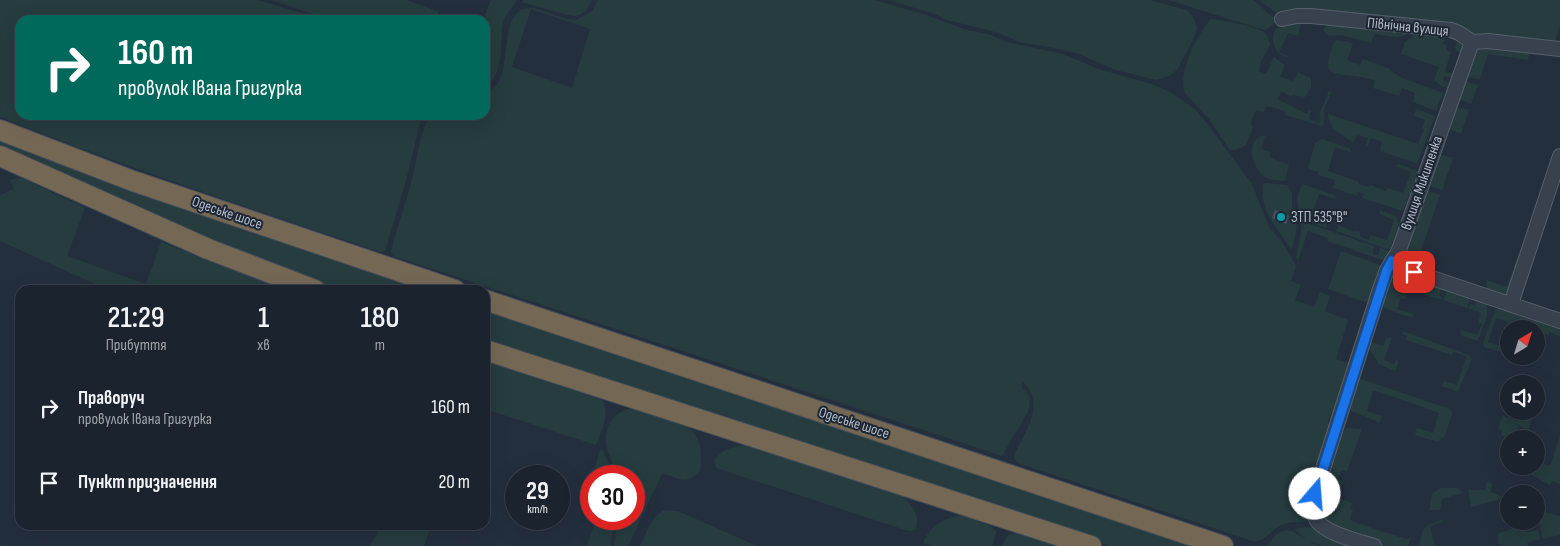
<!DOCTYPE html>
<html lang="uk">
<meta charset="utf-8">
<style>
:root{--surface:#1b232e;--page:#282f3a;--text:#f1f3f6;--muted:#a0a4aa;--line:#39404a}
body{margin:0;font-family:"Sofia Sans Condensed",sans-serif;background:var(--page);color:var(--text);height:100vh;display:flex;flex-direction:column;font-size:19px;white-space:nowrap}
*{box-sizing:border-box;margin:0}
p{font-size:16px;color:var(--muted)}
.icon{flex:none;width:28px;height:28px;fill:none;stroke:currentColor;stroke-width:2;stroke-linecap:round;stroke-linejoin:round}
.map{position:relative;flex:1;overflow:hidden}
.drawer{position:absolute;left:15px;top:285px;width:475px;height:245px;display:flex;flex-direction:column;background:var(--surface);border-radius:15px;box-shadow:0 5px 20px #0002,0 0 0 1px var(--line)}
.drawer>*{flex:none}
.hud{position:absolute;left:15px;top:15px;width:475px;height:105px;border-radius:15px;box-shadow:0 5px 20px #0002,0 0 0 1px var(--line);background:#00695c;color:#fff;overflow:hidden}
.needle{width:32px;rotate:38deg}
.tools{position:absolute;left:1500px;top:320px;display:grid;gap:10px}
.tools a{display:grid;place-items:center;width:45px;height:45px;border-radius:50%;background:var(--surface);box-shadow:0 5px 20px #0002,0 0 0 1px var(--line);font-size:25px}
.speed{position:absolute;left:505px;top:465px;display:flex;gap:10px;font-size:25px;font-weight:700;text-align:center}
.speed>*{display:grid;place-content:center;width:65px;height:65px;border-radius:50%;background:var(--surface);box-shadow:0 5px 20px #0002,0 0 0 1px var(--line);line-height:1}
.speed small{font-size:12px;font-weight:400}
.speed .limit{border:8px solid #d22;background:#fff;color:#111}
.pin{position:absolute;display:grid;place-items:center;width:42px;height:42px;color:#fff;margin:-21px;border-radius:10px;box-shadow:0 2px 8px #0006}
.me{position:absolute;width:55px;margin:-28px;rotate:18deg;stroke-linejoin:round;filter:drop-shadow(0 0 4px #0008)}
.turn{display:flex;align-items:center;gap:18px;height:105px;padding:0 20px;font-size:22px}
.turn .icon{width:65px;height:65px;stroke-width:2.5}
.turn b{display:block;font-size:35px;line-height:42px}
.eta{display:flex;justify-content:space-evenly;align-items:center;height:85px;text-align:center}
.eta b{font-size:30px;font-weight:600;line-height:35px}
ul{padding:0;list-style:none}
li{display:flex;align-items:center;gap:15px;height:75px;padding:0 20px}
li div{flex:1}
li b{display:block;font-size:19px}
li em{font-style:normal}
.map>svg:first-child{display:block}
</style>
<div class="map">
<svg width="1560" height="546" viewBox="0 0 1560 546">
<rect width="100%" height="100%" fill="#242f3e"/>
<path fill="#263c3f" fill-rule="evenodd" d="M0 0H258L324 20H20V115H422L406 181 385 251 380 252C252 209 125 167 0 117Z
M271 0H407L439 12 436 20H332Z
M491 0H517C512 8 505 14 503 24 499 45 505 74 485 87V20H483Z
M523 0H592C589 7 584 15 576 16 568 17 536 4 522 3Z
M598 0H875L923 14 964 29 991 35 1006 42 1063 54 1096 68 1151 84 1166 90 1181 99 1198 112 1205 121 1252 184 1269 227 1282 242 1296 266 1291 281 1301 285 1295 300 1314 307 1320 292 1330 296 1325 311 1348 320 1336 359 1351 364 1335 415 1331 414 1328 422 1331 426 1305 506 1308 519 1306 522C1298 523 1290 521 1282 525 1270 529 1267 543 1252 541L1018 463 1014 458 1015 453C1026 430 1046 404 1023 382L1021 386 1030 398 1029 410 1002 456 393 256 391 251C397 227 406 203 412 179 417 161 420 130 431 115H485V94C490 90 496 87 499 81 510 62 500 7 531 8 546 9 561 20 576 20L592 11ZM531 9 590 29 572 88 512 67Z
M889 0H1150L1187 10 1194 18 1197 29 1193 40 1177 70 1169 76 1157 80 1115 70 1079 54 1059 49 1020 42 995 32 947 20 937 15Z
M1168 0H1253L1274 18 1275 23 1267 29 1264 30Z
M1258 0H1560V25L1554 45 1278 14Z
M1302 18 1298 36 1288 33 1279 53 1288 56 1287 58 1278 53C1264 28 1282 24 1302 18Z
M1211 19C1222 20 1258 26 1266 34 1268 37 1269 41 1270 45L1261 62 1259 71 1266 74 1274 57 1285 65 1280 77 1294 81 1298 72 1311 78V88L1305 97 1293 95 1292 97 1282 92 1277 99 1307 114 1309 110 1311 111 1309 119 1319 123 1321 117 1319 115 1329 91 1331 92 1324 110V124L1322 126 1285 115V111L1267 106 1264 112 1256 110 1251 123 1253 128 1246 145 1236 150H1230L1209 119 1185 93C1177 74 1198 33 1211 19Z
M1330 21 1413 29C1402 41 1389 36 1375 34L1371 43 1342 35 1329 36 1323 30Z
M1420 30 1446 33 1466 43 1464 54 1455 50 1457 40 1446 36 1443 44 1447 45 1446 50 1451 52 1445 71 1457 75 1455 79 1444 76 1443 81 1453 84 1452 89 1441 86 1434 80 1439 67 1401 54 1405 42Z
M1337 40 1353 43 1347 60 1360 65 1363 59 1388 68 1400 77 1443 93 1436 111 1413 102 1415 93 1402 88 1399 96 1373 88 1375 81C1359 74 1345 78 1330 71 1325 63 1331 50 1334 42Z
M1479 48 1530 49 1528 60 1488 54 1480 79 1467 77Z
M1465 81 1478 85 1471 104 1459 99Z
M1456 107 1469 110 1461 134 1449 129Z
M1416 109 1435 116 1418 161 1416 163 1380 151 1382 142 1371 138 1367 147H1365L1368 138 1357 135 1353 143 1333 129 1328 117V114L1418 144 1424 129H1422L1425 120 1414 116Z
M1260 136H1265L1261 149 1271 152 1270 158 1289 164 1285 181C1279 180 1271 181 1265 177 1253 169 1245 145 1260 136Z
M1322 139 1349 148 1352 153 1335 147 1328 171 1359 182V184L1369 187 1370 185 1386 191 1388 188 1403 193 1411 172 1394 166 1399 164 1418 171 1403 211 1362 198 1364 194 1358 192 1357 196 1333 188 1335 180 1318 175V172L1308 168 1315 143Z
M0 140 134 192 429 290H332L239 255 0 150Z
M1439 154 1453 158 1442 190 1428 185Z
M22 178 85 208 67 256 146 284 161 242 283 290H115L95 284 0 241V195L14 189 10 180Z
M1266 183 1287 185 1292 193V206L1297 227 1292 250C1277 228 1260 213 1263 184Z
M1302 184 1337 196 1335 199 1319 194 1312 215 1328 221 1326 228 1303 220C1296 207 1296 197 1302 184Z
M1426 190 1440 195 1419 256 1437 263 1431 274 1409 263C1402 241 1419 211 1426 190Z
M1380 210 1395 216 1399 223 1391 248 1387 249 1336 231 1339 225 1354 232 1355 231 1360 232V237L1369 240 1371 235 1387 240 1394 220 1379 214Z
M1301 221 1374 246 1373 254 1378 255 1380 248 1389 251 1385 261 1327 241 1328 238 1308 231 1298 260 1296 257 1301 233Z
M1341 251 1383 266 1369 301 1365 302 1328 289Z
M1518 255 1522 257 1508 297 1485 293 1487 280 1507 287Z
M1401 271 1487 303V316L1478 341 1460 335 1461 330 1477 335 1482 324 1478 323 1481 313 1468 308 1470 304 1475 306 1476 301 1470 299 1467 308 1443 300 1447 292 1441 290 1439 296 1443 299 1430 297 1411 288 1408 290 1405 299 1401 298 1397 309 1414 314 1412 318 1384 308 1382 303 1391 277Z
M1502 305 1560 325V336L1549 332 1548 335 1536 331V329H1529L1496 318 1488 342 1502 347 1501 352 1484 347 1483 343 1495 311Z
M485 309 1200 546H1110L485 342Z
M1403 331 1469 355 1472 359 1458 392 1442 386 1444 381 1457 385 1467 356 1453 352 1452 355 1406 340 1407 336 1402 334Z
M1387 337 1392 338 1384 360 1394 364 1396 360 1399 361 1395 371 1379 364 1368 347 1370 342 1383 346Z
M485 360 601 399C612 409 601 433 596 445L485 409Z
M1361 379 1450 409 1452 414 1445 436 1438 442 1415 435 1417 428 1433 433 1439 413 1380 392 1373 391 1367 411 1382 416 1380 423 1352 411 1349 407 1358 380Z
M632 408C652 414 689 418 698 440 702 450 701 461 700 471 684 488 680 476 662 474L628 546H614L618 519H634V476H616C614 464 605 450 606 438 606 422 617 411 632 408Z
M1525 413 1533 416 1529 430 1519 426 1515 439 1501 436 1502 431 1498 429 1503 416 1517 421 1519 416 1523 417Z
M1348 428 1362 429 1347 471 1341 470 1338 479 1343 482 1338 498 1352 503 1350 509 1353 510 1350 519 1354 522 1406 539 1411 537 1408 546H1382L1332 529 1324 518 1323 494 1325 485 1341 433Z
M1560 436V484L1552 481 1550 486 1521 468 1522 466H1536V461L1550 466Z
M746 445 896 493C909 500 921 513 916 529L912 531 905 530 716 468 714 461C721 450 733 446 746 445Z
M602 449 611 468 612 476H593L599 453Z
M1487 482 1492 484 1490 492 1502 496 1498 500 1471 507 1468 490H1485Z
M1440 488H1458L1463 493 1442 499 1440 510H1429L1432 494Z
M664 510 678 511 757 546H640C646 533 651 517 664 510Z
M1536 510 1560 516V535L1543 539Z
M962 515 992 527 996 531 993 546H933L923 543C931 525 943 518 962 515Z
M596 519H614L611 546H587Z
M1442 520 1443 522 1430 526 1435 546H1419C1423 527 1423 525 1442 520Z
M1510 521H1523L1527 532 1538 530 1540 539 1527 543 1528 546H1503L1498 543 1499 533 1512 529Z
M382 525H431L424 546H370Z
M1309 527 1315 528 1365 546H1323L1309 541 1318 546H1267C1281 525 1289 527 1306 540L1294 529Z
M1017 533H1018L1057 546H1002C1005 537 1009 534 1017 533Z"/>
<path fill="#455162" d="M1275 210 1289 216 1286 224 1272 218Z"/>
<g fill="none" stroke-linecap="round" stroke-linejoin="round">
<defs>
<path id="minor" d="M1282 19 1297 16H1311L1451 30 1459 33 1472 42 1488 41 1560 49
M1392 261 1414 272 1560 321
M1511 304 1560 156
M1374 546C1358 541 1321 533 1315 517 1313 509 1314 502 1315 494L1380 289 1387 270 1399 250 1472 42"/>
<path id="highway" d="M0 130 133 181 455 290
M0 156 208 249 315 290
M485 300 1223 546
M485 350 1091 546"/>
</defs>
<use href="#minor" stroke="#565f6c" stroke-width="16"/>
<use href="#highway" stroke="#434c59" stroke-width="22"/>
<use href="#minor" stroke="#38414e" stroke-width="14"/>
<use href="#highway" stroke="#746855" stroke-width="20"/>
</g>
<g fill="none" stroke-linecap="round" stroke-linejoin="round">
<defs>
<path id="route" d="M1315 494 1387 270 1392 261 1414 272"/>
</defs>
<use href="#route" stroke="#114b97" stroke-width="12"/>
<use href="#route" stroke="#1a73e8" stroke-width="9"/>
</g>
<circle fill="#0f9aa8" stroke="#1d2633" stroke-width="2" cx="1281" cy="217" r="5"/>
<g text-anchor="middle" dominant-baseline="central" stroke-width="4" stroke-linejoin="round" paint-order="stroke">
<g font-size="15" fill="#b4bcc9" stroke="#1d2633">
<text transform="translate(1408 27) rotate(6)">Північна вулиця</text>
<text transform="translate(1422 183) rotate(-71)">вулиця Микитенка</text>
<text transform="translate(227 213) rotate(19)">Одеське шосе</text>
<text transform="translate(854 423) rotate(18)">Одеське шосе</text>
</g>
<g font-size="15" fill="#b4bcc9" stroke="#1d2633" text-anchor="start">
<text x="1291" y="217">ЗТП 535"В"</text>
</g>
</g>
</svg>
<div class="tools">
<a><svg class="needle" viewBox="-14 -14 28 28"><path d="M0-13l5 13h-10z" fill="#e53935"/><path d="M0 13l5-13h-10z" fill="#a0a4aa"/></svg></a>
<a><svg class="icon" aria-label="sound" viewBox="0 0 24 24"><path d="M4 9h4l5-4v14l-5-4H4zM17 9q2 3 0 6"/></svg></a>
<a>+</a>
<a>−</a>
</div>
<div class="speed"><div>29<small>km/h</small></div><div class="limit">30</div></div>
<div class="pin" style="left:1414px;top:272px;background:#d93025"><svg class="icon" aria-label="arrive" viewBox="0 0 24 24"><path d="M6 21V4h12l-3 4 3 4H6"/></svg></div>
<svg class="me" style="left:1315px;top:494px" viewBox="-20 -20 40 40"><circle r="19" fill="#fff"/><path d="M0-13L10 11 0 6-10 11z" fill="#1a73e8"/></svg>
<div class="hud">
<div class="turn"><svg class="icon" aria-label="right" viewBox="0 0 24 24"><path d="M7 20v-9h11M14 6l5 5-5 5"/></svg><div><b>160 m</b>провулок Івана Григурка</div></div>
</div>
<section class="drawer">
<div class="eta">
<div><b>21:29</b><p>Прибуття</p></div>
<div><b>1</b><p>хв</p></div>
<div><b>180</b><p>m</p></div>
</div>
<ul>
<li><svg class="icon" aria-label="right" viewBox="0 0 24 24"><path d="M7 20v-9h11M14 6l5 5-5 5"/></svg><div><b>Праворуч</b><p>провулок Івана Григурка</p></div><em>160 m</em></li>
<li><svg class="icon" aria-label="arrive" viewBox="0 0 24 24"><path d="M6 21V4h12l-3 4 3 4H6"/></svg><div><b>Пункт призначення</b></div><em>20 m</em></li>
</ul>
</section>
</div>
